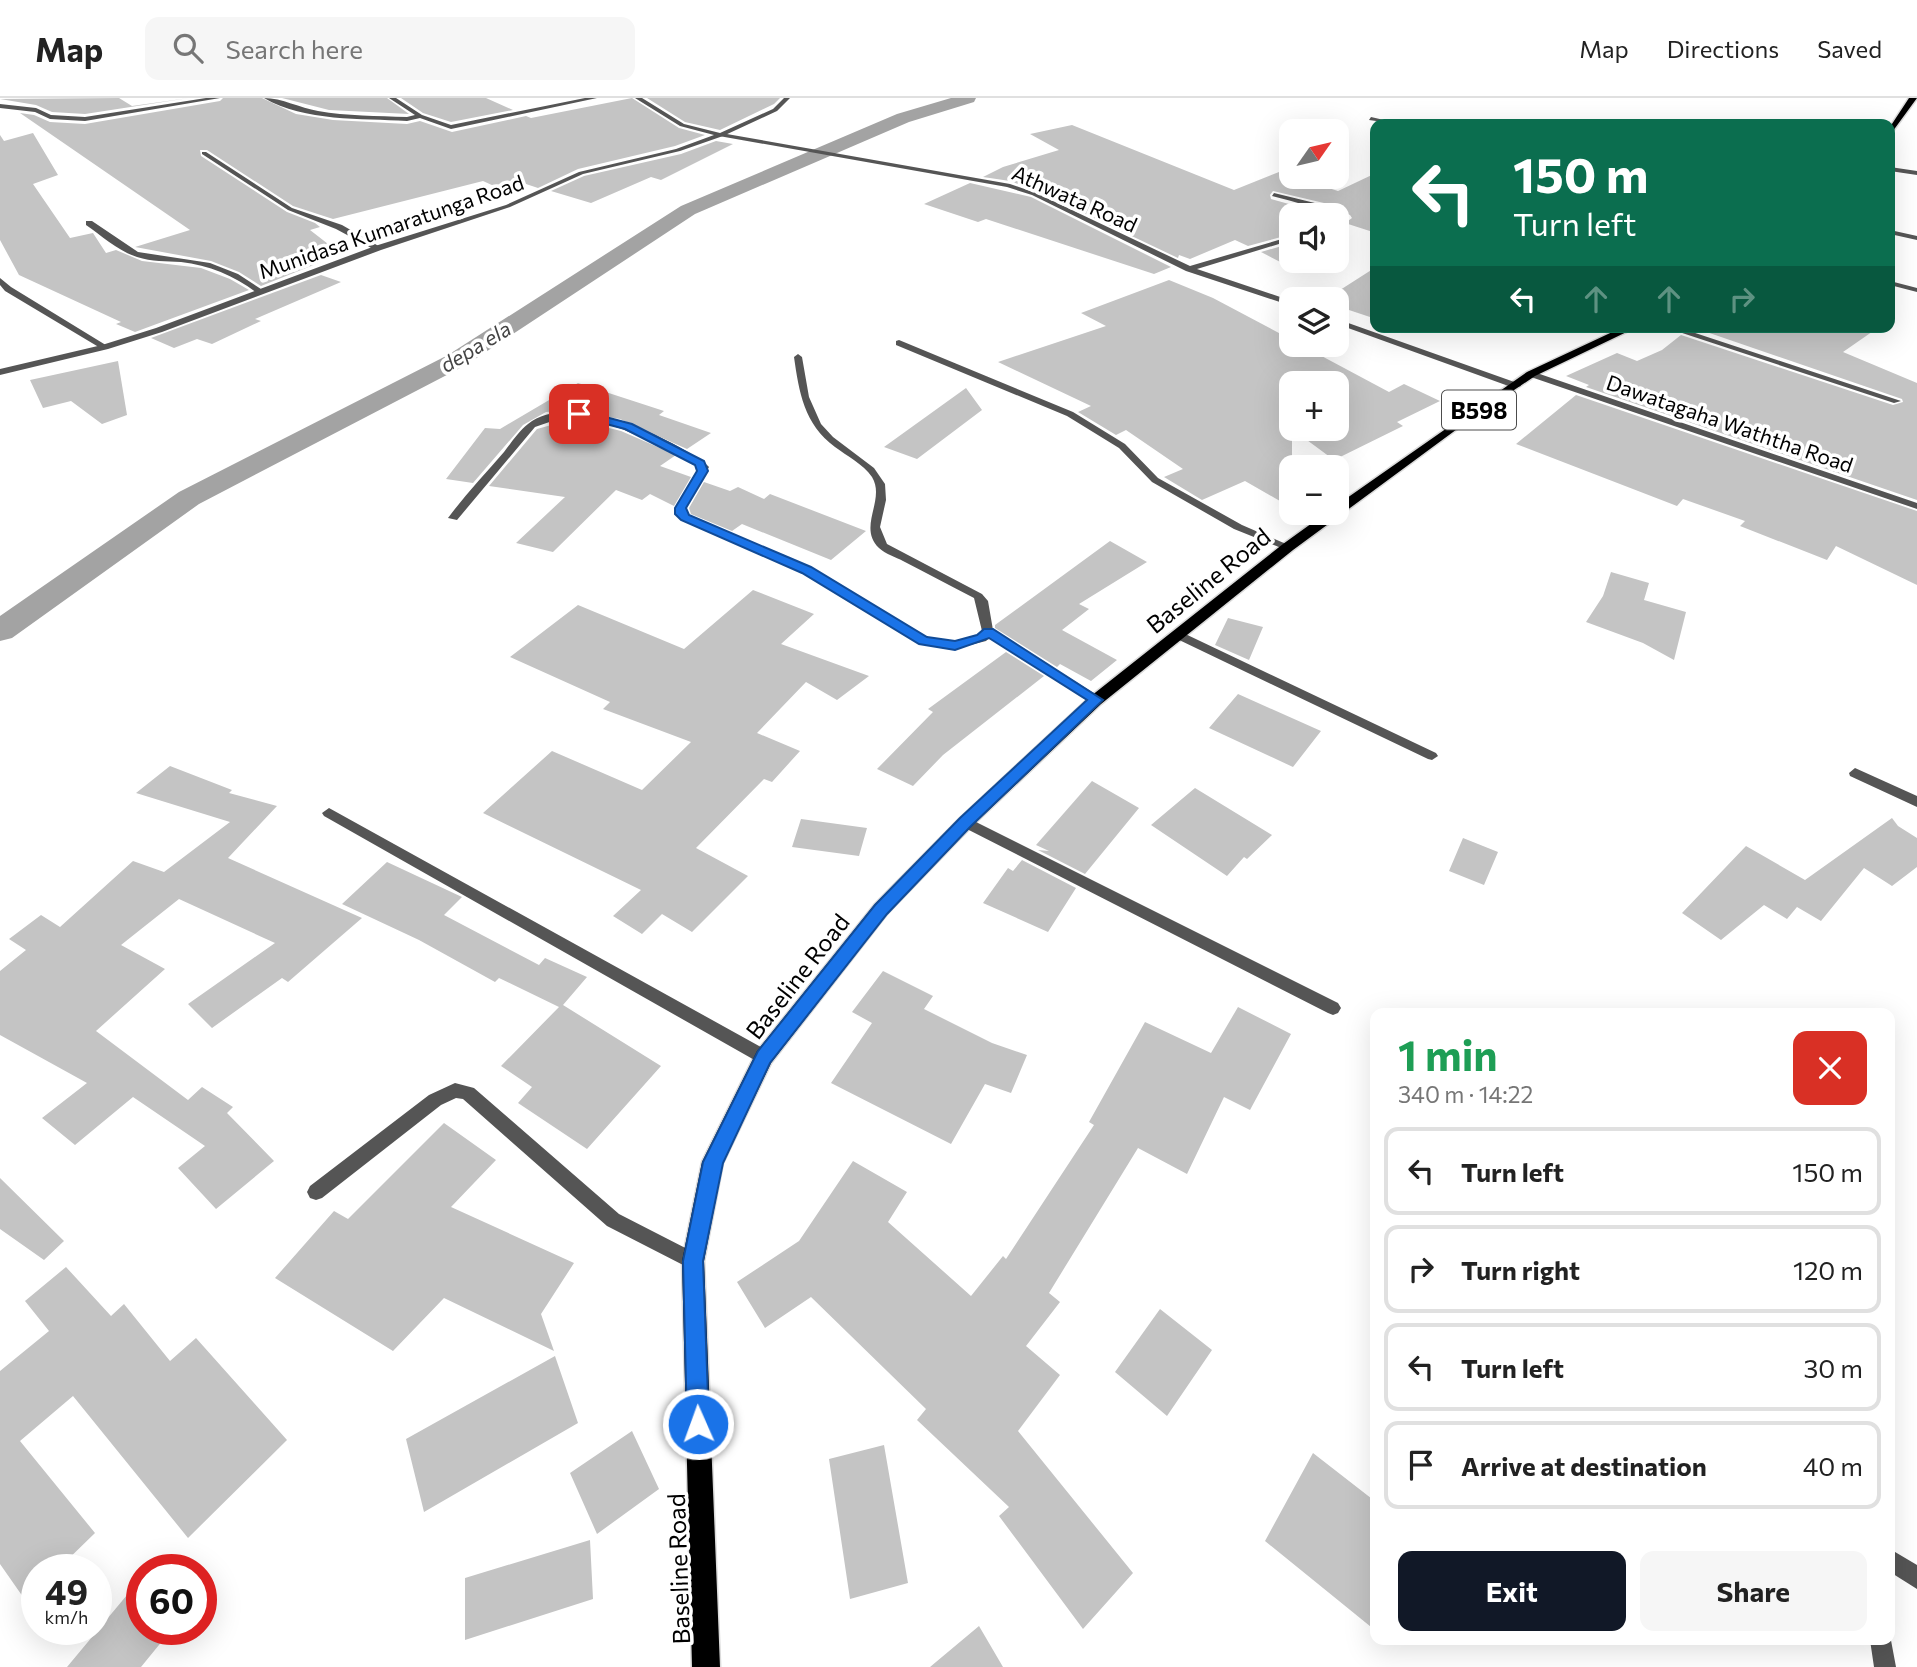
<!DOCTYPE html>
<meta charset="utf-8">
<style>
:root{--surface:#fff;--page:#f6f6f6;--text:#222;--muted:#767676;--line:#e0e0e0;--accent:#111827}
body{margin:0;font-family:Commissioner,sans-serif;background:var(--page);color:var(--text);height:100vh;display:flex;flex-direction:column;font-size:26px;white-space:nowrap}
*{box-sizing:border-box;margin:0}
p{font-size:23px;color:var(--muted)}
.icon{flex:none;width:38px;height:38px;fill:none;stroke:currentColor;stroke-width:2;stroke-linecap:round;stroke-linejoin:round}
.map{position:relative;flex:1;overflow:hidden}
.side{position:absolute;left:1370px;top:910px;width:525px;height:637px;display:flex;flex-direction:column;background:var(--surface);border-radius:14px;box-shadow:0 7px 28px #0002}
.side>*{flex:none}
.guide{position:absolute;left:1370px;top:21px;width:525px;height:214px;border-radius:14px;box-shadow:0 7px 28px #0002;background:#0b6e4f;color:#fff;overflow:hidden}
.needle{width:46px;rotate:56deg}
.fabs{position:absolute;left:1279px;top:21px;display:grid;gap:14px}
.fabs a{display:grid;place-items:center;width:70px;height:70px;border-radius:14px;background:var(--surface);box-shadow:0 7px 28px #0002;font-size:35px}
.speed{position:absolute;left:21px;top:1456px;display:flex;gap:14px;font-size:35px;font-weight:700;text-align:center}
.speed>*{display:grid;place-content:center;width:91px;height:91px;border-radius:50%;background:var(--surface);box-shadow:0 7px 28px #0002;line-height:1}
.speed small{font-size:18px;font-weight:400}
.speed .limit{border:10px solid #d22;background:#fff;color:#111}
.pin{position:absolute;display:grid;place-items:center;width:60px;height:60px;color:#fff;margin:-30px;border-radius:14px;box-shadow:0 4px 10px #0006}
.me{position:absolute;width:77px;margin:-38px;rotate:358deg;stroke-linejoin:round;filter:drop-shadow(0 0 5px #0008)}
.turn{display:flex;align-items:center;gap:24px;height:147px;padding:0 28px;font-size:32px}
.turn .icon{width:91px;height:91px;stroke-width:2.5}
.turn b{display:block;font-size:49px;line-height:60px}
.lanes{display:flex;align-items:center;height:66px;padding:0 28px;background:#0003;justify-content:center;gap:35px;direction:ltr}
.lanes .off{opacity:.35}
.round{display:grid;place-items:center;flex:none;width:74px;height:74px;border-radius:14px;background:var(--page)}
.headline{display:flex;align-items:center;justify-content:space-between;height:119px;padding:0 28px}
h1{font-size:42px;font-weight:700;line-height:52px;color:#1e9e55}
.primary-button{display:flex;gap:14px;margin-top:auto;padding:14px 28px}
.primary-button a{flex:1;height:80px;border-radius:14px;background:var(--accent);color:#fff;font-size:28px;font-weight:700;line-height:80px;text-align:center}
.primary-button a+a{background:var(--page);color:var(--text)}
ul{padding:0;list-style:none}
li{display:flex;align-items:center;gap:21px;height:88px;margin:0 14px 10px;padding:0 14px;border:4px solid var(--line);border-radius:14px}
li div{flex:1}
li b{display:block;font-size:26px}
li em{font-style:normal}
header{display:flex;align-items:center;gap:42px;box-sizing:border-box;height:98px;padding:0 35px;background:var(--surface);border-bottom:2px solid var(--line)}
header strong{font-size:33px}
nav{display:flex;gap:38px;margin-inline-start:auto;font-size:24px}
.search{width:490px;height:63px;background:var(--page);display:flex;align-items:center;gap:18px;box-sizing:border-box;padding:0 24px;border-radius:14px;color:var(--muted);font-size:26px}
.map>svg:first-child{display:block}
</style>
<header>
<strong>Map</strong>
<div class="search"><svg class="icon" aria-label="search" viewBox="0 0 24 24"><circle cx="10" cy="10" r="6"/><path d="M15 15l6 6"/></svg>Search here</div>
<nav><a>Map</a><a>Directions</a><a>Saved</a></nav>
</header>
<div class="map">
<svg width="1917" height="1569" viewBox="0 0 1917 1569">
<rect width="100%" height="100%" fill="#fff"/>
<g fill="none" stroke-linecap="round" stroke-linejoin="round">
<path fill="#a3a3a3" fill-rule="evenodd" d="M951 0H976L974 4 909 24 695 116 466 267 199 406 12 540 0 543V518L179 394 448 257 681 108 897 16Z"/>
</g>
<path fill="#c4c4c4" d="M119 0 132 8 189 0 85 16 52 14 36 7 0 1Z
M223 0H262L296 16 333 22 407 26 420 23 452 34 526 18 531 20 632 0 679 30 705 37 675 48 578 71 538 90 514 82 494 88 483 83 333 121 293 108 207 52H200L201 58 287 114 315 125 320 129 310 132 341 156 261 188 239 174 211 163 135 149 190 132 20 15 34 17 50 24 85 26 220 3Z
M282 0H387L409 16 329 12Z
M401 0H486L513 12 451 24 423 15Z
M647 0H780L774 6 720 32 685 24Z
M1072 27 1234 92 1279 74 1338 93 1376 75V135L1345 125 1352 120 1350 117 1324 105 1273 93 1270 97 1271 101 1328 117H1292V136L1248 148 1235 142 1190 161 1179 157 1178 160 1037 93 1010 83 983 79 1003 69 1059 52 1030 36Z
M33 35 58 77 33 86 70 140 93 135 106 155 116 152 142 163 201 170 230 181 249 192 135 234 116 226 121 224 19 177 0 142V37L4 43Z
M716 43 733 46 661 82 651 79 591 105 551 93 584 78 681 56Z
M970 85 1031 99 1171 169 1154 176 986 121 978 124 924 106Z
M1292 145V170L1261 154Z
M1376 169V221L1337 208V201H1326Z
M321 177 341 184 255 221 261 223 212 246 197 241 174 250 151 240Z
M1169 182 1213 200 1292 242V247H1301L1389 294 1404 286 1440 303 1397 324 1403 328 1334 362 1292 331H1337V285H1292V410L1245 383 1202 402 1164 379 1183 371 1126 332 1116 337 1078 314 1091 308 998 264 1106 228 1081 215Z
M1692 229H1879L1843 254 1917 285V402L1586 289 1589 287 1566 278 1617 255 1637 263 1662 252 1681 237 1893 307 1903 304 1902 301Z
M118 263 127 317 102 326 71 303 43 310 30 282Z
M578 285 664 313 659 317 711 335 687 351 620 321 569 312 546 314 523 327 473 385 446 381 485 330 500 331Z
M966 290 982 312 917 361 884 349Z
M1576 297 1917 413V487L1836 448 1827 462 1740 428 1745 423 1683 401 1677 408 1516 346Z
M573 321 621 333 676 357 660 368 691 379 674 408 650 396 642 402 616 392 553 454 516 445 565 399 489 388 537 331Z
M704 384 730 393 738 389 764 401 770 396 866 433 831 462 742 426 732 433 691 416 689 410Z
M1110 443 1147 464 1079 506 1089 511 1062 532 1117 562 1091 583 1060 566 1057 569 995 530V527Z
M1611 474 1649 485 1644 502 1686 514 1674 562 1643 545 1586 524 1603 498Z
M753 492 814 516 781 546 869 578 837 602 806 584 757 635 800 653 772 684 764 681 696 750 748 778 692 834 662 816 642 836 613 818 641 792 483 715 552 653 642 692 691 644 603 611 610 604 510 559 578 507 684 551Z
M1228 520 1263 529 1249 562 1215 547Z
M1006 554 1044 578 943 657 913 688 877 671 933 614 928 611Z
M1238 596 1321 633 1293 669 1209 630Z
M170 668 232 692 229 695 277 708 228 760 362 820 288 884 282 880 212 930 188 906 275 845 179 801 121 847 165 871 96 933 188 1002 202 989 233 1009 227 1015 274 1063 216 1111 178 1070 205 1048 133 999 75 1047 42 1020 87 985 0 937V873L26 852 9 841 41 817 60 829 133 763 164 774 230 724 136 695Z
M1092 683 1139 710 1085 776 1038 752 1049 753 1036 747Z
M1195 690 1272 737 1247 761 1244 759 1227 778 1151 727Z
M1892 720 1898 728 1917 740V769L1892 788 1864 770 1821 823 1797 809 1787 821 1764 807 1721 842 1682 815 1746 748 1805 782Z
M801 721 867 730 859 758 792 749Z
M1463 740 1498 754 1484 787 1449 773Z
M1022 762 1076 790 1048 834 983 805 1008 770 1013 773Z
M387 764 462 799 444 817 539 867 545 860 587 879 563 907 661 968 587 1051 518 1005 532 989 501 968 559 909 499 880 495 884 419 842 342 806Z
M883 873 933 898 924 911 992 945 1027 957 1011 995 985 986 951 1046 831 985 872 925 852 914Z
M1238 909 1291 936 1250 1012 1224 999 1187 1076 1138 1050 1049 1195 1060 1204 1026 1248 1060 1277 1018 1333 1133 1475 1083 1531 999 1418 1009 1409 917 1322 926 1311 811 1199 765 1230 737 1184 799 1143 853 1063 907 1094 888 1124 971 1198 1003 1158 1006 1161 1094 1027 1089 1024 1145 924 1211 955Z
M444 1025 496 1062 451 1109 574 1165 541 1216 554 1253 444 1200 393 1253 275 1180 334 1113 348 1121Z
M0 1080 64 1143 44 1162 0 1131Z
M66 1169 111 1218 124 1206 170 1263 196 1240 287 1342 188 1440 73 1298 20 1343 95 1435 57 1472H37V1519L0 1466V1273L49 1233 25 1203Z
M1160 1211 1212 1252 1167 1318 1115 1274Z
M555 1258 578 1325 424 1414 406 1341Z
M632 1333 659 1391 597 1436 570 1375Z
M884 1347 908 1485 850 1501 829 1361Z
M1313 1355 1376 1404V1533L1265 1443Z
M590 1442 593 1501 465 1542V1480Z
M142 1479V1531H172L141 1569H67Z
M979 1528 1003 1569H930Z"/>
<g fill="none" stroke-linecap="round" stroke-linejoin="round">
<defs>
<path id="primary" d="M1909 0H1917L1890 37V29Z
M1623 229H1637L1535 278 1468 323 1293 452 1101 606 972 728 887 816 771 965 723 1065 704 1163 720 1569H692L682 1163 702 1064 757 953 875 806 960 720 1091 598 1283 446 1326 415H1337V407L1527 274Z"/>
</defs>
<use href="#primary" stroke="#dbdbdb" stroke-width="3"/>
<path fill="#555" fill-rule="evenodd" d="M1890 1451 1917 1467V1491L1890 1474Z
M1890 1537 1896 1569H1874L1870 1542H1890Z"/>
<path fill="#555" fill-rule="evenodd" d="M206 0H220L85 23 50 21 35 14 0 10V6L36 10 51 17 85 19Z
M264 0C282 0 300 10 318 13 347 18 377 18 407 19L415 17 389 0H396L422 17 451 27 585 0H597L451 31 420 20 407 23C361 20 305 24 264 0Z
M1371 19 1397 25 1398 26 1369 22Z
M721 35 1010 86 1036 95 1190 168 1292 138V142L1197 171 1292 203V208L1186 173 1032 97 1007 89 719 38Z
M202 54H206L292 110 342 127 382 150 375 152 336 131 288 112 202 56Z
M1890 69 1917 73V77L1890 73Z
M1274 95 1323 107 1349 119 1337 127V122L1340 119C1319 110 1295 104 1272 98Z
M86 123H92L138 154 210 165 238 176 264 193 257 195C235 178 209 167 181 164 166 163 152 164 137 159 118 153 102 138 86 127Z
M1890 132 1917 138V142L1890 136Z
M0 180 11 189 109 249 102 251 5 193 0 187Z
M1890 183 1917 190V194L1890 187Z
M1337 221 1520 286 1521 288 1514 290 1337 226Z
M1664 229H1677L1901 303 1894 305Z
M899 242 1073 314 1125 346 1158 380 1242 427 1293 449 1288 452 1284 451 1234 431 1152 384 1119 350 1067 318 896 247V243Z
M798 256 802 259 809 299 821 326 833 339 874 370 885 386 886 402 880 429 887 446 982 496 988 503 993 532 1100 599 1102 602 1100 605H1092L989 540 986 543 955 551 920 546 803 474 681 422 676 416V410L699 370 677 355 622 331 590 321 573 318 561 320 535 329 457 422 448 420C465 397 485 376 504 354 511 345 519 333 528 326 570 292 671 339 707 367L709 369 686 410 689 418 811 470 927 540 955 543 978 537 982 533 974 500C950 488 927 475 903 463 896 459 885 456 879 450 857 429 886 402 872 379 863 366 847 358 835 349 804 326 799 294 794 259Z
M1531 273 1917 405V411L1528 278V274Z
M1179 533 1436 655 1438 658 1432 662 1428 661 1175 540 1173 537Z
M1855 670 1917 698V709L1850 678 1849 675Z
M329 710 770 954 772 959 770 964 764 966 758 964 324 718 322 715Z
M966 719 1338 905 1341 910 1338 915 1333 917 1328 915 961 728 959 724 961 720Z
M455 985 474 990 619 1116 699 1157 702 1163 699 1169 693 1172 687 1169 607 1128 463 1001 456 1000 441 1007 322 1100 316 1102 310 1100 307 1094 310 1088 429 997Z"/>
<path fill="#555" fill-rule="evenodd" d="M635 0H642L684 26 720 35 773 11 784 0H790L777 13 723 38 680 53 583 76 510 109 381 152 162 234 108 251 0 277V271L102 247 156 230 375 148 506 107 579 74 676 51 714 37 680 28Z"/>
<use href="#primary" fill="#000" fill-rule="evenodd"/>
</g>
<path fill="#1a73e8" stroke="#114b97" stroke-width="2" d="M579 312 632 326 704 363 708 373 686 410 689 417 811 469 927 539 955 543 977 537 984 531H993L1103 602 971 728 887 816 770 965 723 1065 703 1163 709 1326 706 1334 698 1337 690 1334 687 1326 683 1163 703 1064 758 953 875 807 960 720 1087 602 989 540 955 552 919 546 802 475 681 422 675 416V410L697 373 695 367 625 331 576 318V313Z"/>
<g text-anchor="middle" dominant-baseline="central" stroke-width="7" stroke-linejoin="round" paint-order="stroke">
<g font-size="21" fill="#000" stroke="#fff">
<text transform="translate(1075 100) rotate(24)">Athwata Road</text>
<text transform="translate(391 128) rotate(-19)">Munidasa Kumaratunga Road</text>
<text transform="translate(1730 325) rotate(19)">Dawatagaha Waththa Road</text>
</g>
<g font-size="21" font-style="italic" fill="#444" stroke="#fff">
<text transform="translate(475 248) rotate(-31)">depa ela</text>
</g>
<rect fill="#fff" stroke="#4c4c4c" stroke-width="2" x="1442" y="292.5" width="74" height="39" rx="5"/>
<g font-size="23" font-weight="bold" fill="#000">
<text x="1479" y="312">B598</text>
</g>
<g font-size="24" fill="#000" stroke="#fff">
<text transform="translate(1208 482) rotate(-39)">Baseline Road</text>
<text transform="translate(797 878) rotate(-52)">Baseline Road</text>
<text transform="translate(678 1471) rotate(-92)">Baseline Road</text>
</g>
</g>
</svg>
<div class="fabs">
<a><svg class="needle" viewBox="-14 -14 28 28"><path d="M0-13l5 13h-10z" fill="#e53935"/><path d="M0 13l5-13h-10z" fill="#767676"/></svg></a>
<a><svg class="icon" aria-label="sound" viewBox="0 0 24 24"><path d="M4 9h4l5-4v14l-5-4H4zM17 9q2 3 0 6"/></svg></a>
<a><svg class="icon" aria-label="layers" viewBox="0 0 24 24"><path d="M12 4l9 5-9 5-9-5zM3 14l9 5 9-5"/></svg></a>
<a>+</a>
<a>−</a>
</div>
<div class="speed"><div>49<small>km/h</small></div><div class="limit">60</div></div>
<div class="pin" style="left:579px;top:316px;background:#d93025"><svg class="icon" aria-label="arrive" viewBox="0 0 24 24"><path d="M6 21V4h12l-3 4 3 4H6"/></svg></div>
<svg class="me" style="left:698px;top:1326px" viewBox="-20 -20 40 40"><circle r="17" fill="#1a73e8" stroke="#fff" stroke-width="3"/><path d="M0-11L8 9 0 5-8 9z" fill="#fff"/></svg>
<div class="guide">
<div class="turn"><svg class="icon" aria-label="left" viewBox="0 0 24 24"><path d="M17 20v-9H6M10 6l-5 5 5 5"/></svg><div><b>150 m</b>Turn left</div></div>
<div class="lanes"><svg class="icon" aria-label="left" viewBox="0 0 24 24"><path d="M17 20v-9H6M10 6l-5 5 5 5"/></svg><svg class="icon off" aria-label="ahead" viewBox="0 0 24 24"><path d="M12 20V5M6 11l6-6 6 6"/></svg><svg class="icon off" aria-label="ahead" viewBox="0 0 24 24"><path d="M12 20V5M6 11l6-6 6 6"/></svg><svg class="icon off" aria-label="right" viewBox="0 0 24 24"><path d="M7 20v-9h11M14 6l5 5-5 5"/></svg></div>
</div>
<section class="side">
<div class="headline"><div><h1>1 min</h1><p>340 m · 14:22</p></div><a class="round" style="background:#d93025;color:#fff"><svg class="icon" aria-label="close" viewBox="0 0 24 24"><path d="M6 6l12 12M18 6L6 18"/></svg></a></div>
<ul>
<li><svg class="icon" aria-label="left" viewBox="0 0 24 24"><path d="M17 20v-9H6M10 6l-5 5 5 5"/></svg><div><b>Turn left</b></div><em>150 m</em></li>
<li><svg class="icon" aria-label="right" viewBox="0 0 24 24"><path d="M7 20v-9h11M14 6l5 5-5 5"/></svg><div><b>Turn right</b></div><em>120 m</em></li>
<li><svg class="icon" aria-label="left" viewBox="0 0 24 24"><path d="M17 20v-9H6M10 6l-5 5 5 5"/></svg><div><b>Turn left</b></div><em>30 m</em></li>
<li><svg class="icon" aria-label="arrive" viewBox="0 0 24 24"><path d="M6 21V4h12l-3 4 3 4H6"/></svg><div><b>Arrive at destination</b></div><em>40 m</em></li>
</ul>
<div class="primary-button"><a>Exit</a><a>Share</a></div>
</section>
</div>
